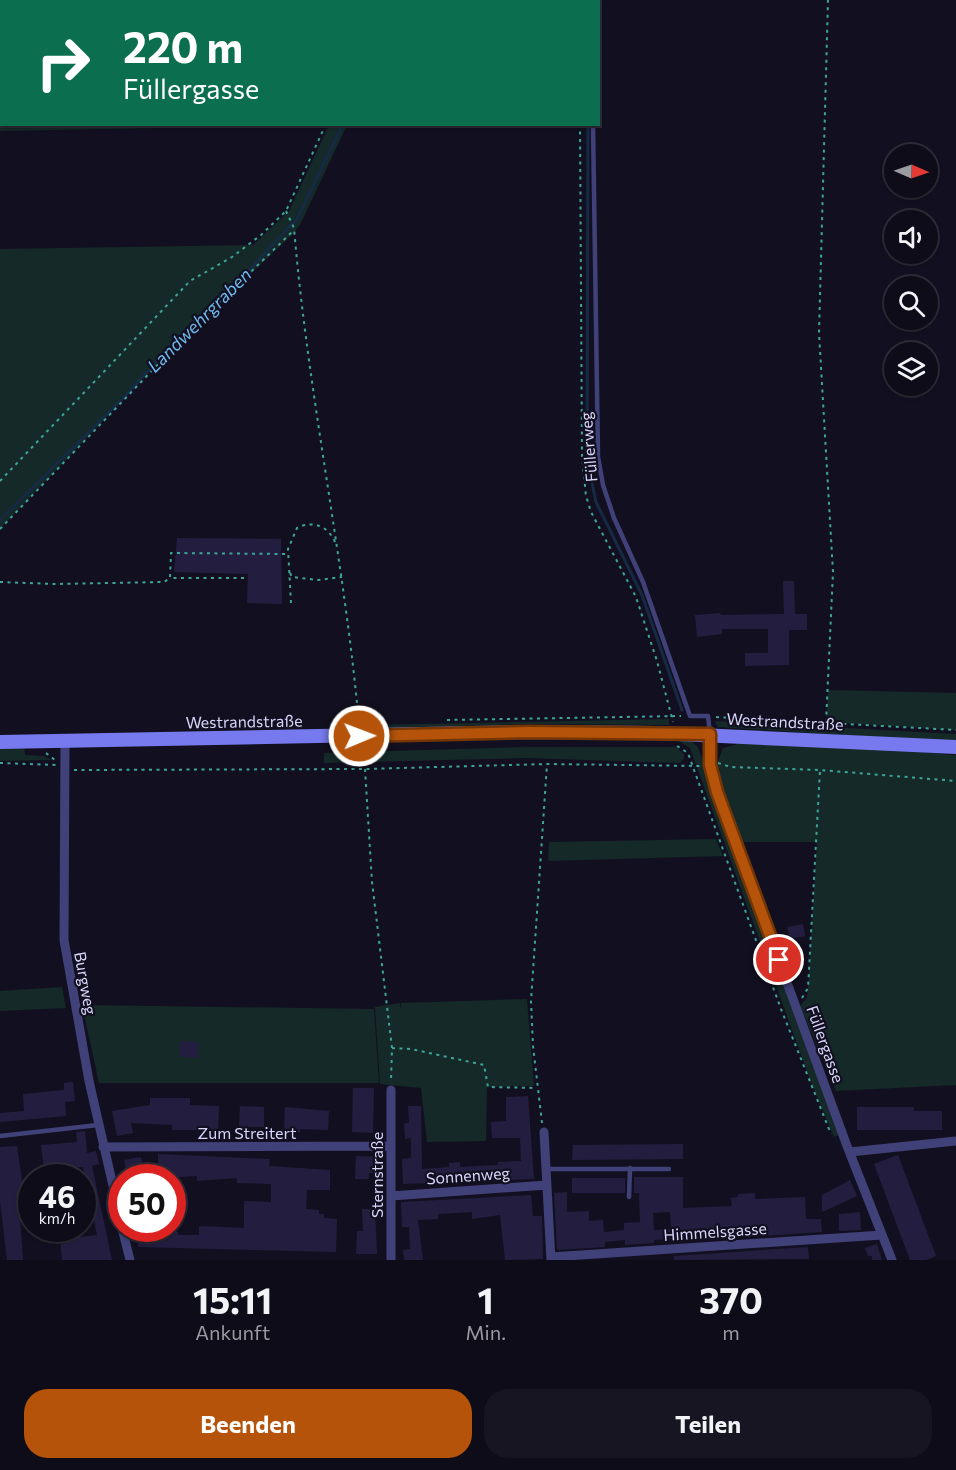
<!DOCTYPE html>
<html lang="de">
<meta charset="utf-8">
<style>
:root{--surface:#0e0c18;--page:#171521;--text:#f1f3f6;--muted:#9b9ba2;--line:#2e2c37;--accent:#b45309}
body{margin:0;font-family:Commissioner,sans-serif;background:var(--page);color:var(--text);height:100vh;display:flex;flex-direction:column;font-size:22px;white-space:nowrap}
*{box-sizing:border-box;margin:0}
p{font-size:20px;color:var(--muted)}
.icon{flex:none;width:33px;height:33px;fill:none;stroke:currentColor;stroke-width:2;stroke-linecap:round;stroke-linejoin:round}
.map{position:relative;height:1260px;overflow:hidden}
.details{display:flex;flex-direction:column;background:var(--surface);flex:1}
.details>*{flex:none}
.top-card{position:absolute;left:0px;top:0px;width:600px;height:126px;box-shadow:0 2px 4px #0004,0 0 0 2px var(--line);background:#0b6e4f;color:#fff;overflow:hidden}
.needle{width:39px;rotate:92deg}
.buttons{position:absolute;left:884px;top:144px;display:grid;gap:12px}
.buttons a{display:grid;place-items:center;width:54px;height:54px;border-radius:50%;background:var(--surface);box-shadow:0 2px 4px #0004,0 0 0 2px var(--line);font-size:30px}
.speed{position:absolute;left:18px;top:1164px;display:flex;gap:12px;font-size:30px;font-weight:700;text-align:center}
.speed>*{display:grid;place-content:center;width:78px;height:78px;border-radius:50%;background:var(--surface);box-shadow:0 2px 4px #0004,0 0 0 2px var(--line);line-height:1}
.speed small{font-size:15px;font-weight:400}
.speed .limit{border:9px solid #d22;background:#fff;color:#111}
.pin{position:absolute;display:grid;place-items:center;width:51px;height:51px;color:#fff;margin:-26px;border:3px solid #fff;border-radius:50%;box-shadow:0 2px 6px #0007}
.me{position:absolute;width:66px;margin:-33px;rotate:89deg;stroke-linejoin:round;filter:drop-shadow(0 0 4px #0008)}
.turn{display:flex;align-items:center;gap:21px;height:126px;padding:0 24px;font-size:27px}
.turn .icon{width:78px;height:78px;stroke-width:2.5}
.turn b{display:block;font-size:42px;line-height:51px}
.eta{display:flex;justify-content:space-evenly;align-items:center;height:102px;text-align:center}
.eta b{font-size:36px;font-weight:700;line-height:42px}
.action{display:flex;gap:12px;margin-top:auto;padding:12px 24px}
.action a{flex:1;height:69px;border-radius:24px;background:var(--accent);color:#fff;font-size:24px;font-weight:700;line-height:69px;text-align:center}
.action a+a{background:var(--page);color:var(--text)}
.map>svg:first-child{display:block}
</style>
<div class="map">
<svg width="956" height="1260" viewBox="0 0 956 1260">
<rect width="100%" height="100%" fill="#121020"/>
<path fill="#142928" d="M0 118 2 124 317 125 0 131Z
M329 125H360H347L300 225 293 234 189 331 0 529V249L253 245 289 211Z
M828 690 956 693V730L826 722Z
M669 719V725L529 724 368 729 367 725Z
M717 721 956 734V742L718 727 715 722Z
M677 740 692 742 698 747 839 1135 834 1137 812 1085 690 748Z
M741 743 830 744 956 755V1085L836 1091 800 1006 807 998 808 989 817 842H742L719 777 717 764 723 748Z
M0 747H24L25 755 44 756 52 760 0 761Z
M525 747H676L684 754V759L679 763 526 758 324 763V753Z
M716 839 723 856 548 861 549 842Z
M62 987 66 1008 0 1011V991Z
M527 999 534 1086 487 1087 486 1141 427 1142 421 1088 380 1084 375 1007 400 1003 401 1010V1003Z
M82 1005 374 1009 379 1083H99Z"/>
<g fill="none" stroke-linecap="round" stroke-linejoin="round">
<path stroke="#162a45" stroke-width="3" d="M399 2 400 0
M589 2V0
M588 124 587 459 596 502 642 595 682 710
M0 125 20 124
M0 520 127 394 183 331 214 307 297 219 343 124"/>
</g>
<path fill="#231e3f" fill-rule="evenodd" d="M177 538 281 539 282 604 247 603 248 574 174 572Z
M783 581H794L795 614H807V630H789V665L745 666V653H768V629H722V634L697 637 695 615 720 613 721 615 784 614Z
M803 924 805 936 790 939 787 927Z
M180 1041 198 1042V1058L180 1057Z
M73 1082 75 1101 65 1102 66 1116 0 1122V1113L24 1111 23 1094 64 1090V1083Z
M353 1088H374L373 1133 352 1132Z
M528 1096 534 1179 403 1184 402 1159 411 1158V1138L405 1139 404 1123H409L408 1106H421L422 1169 449 1167V1163L460 1162V1167L498 1165V1162L521 1161 520 1138H492L491 1122 506 1121V1097Z
M150 1098H190V1105L219 1106 218 1130H172V1125L131 1123 133 1133 117 1136 112 1111 150 1105Z
M240 1106 264 1107V1127H239Z
M285 1107 329 1111 328 1130 300 1129V1133L284 1132Z
M857 1107H914V1111H942V1130H857Z
M85 1131 87 1153 96 1151 99 1164 92 1166 112 1260H62L60 1239 97 1235 92 1213H82V1188H88L83 1167 44 1170 41 1145 77 1142 76 1132Z
M683 1144V1159L572 1160 573 1145Z
M17 1146 27 1216 20 1217 23 1260H7L0 1201V1147Z
M158 1154 270 1159 269 1166 330 1170V1190H307L306 1209 319 1210V1214H324V1218L337 1219 336 1252 138 1247 139 1231 178 1232V1235H199V1226L244 1228V1201L271 1202V1184L237 1183V1178L197 1181V1176L164 1178V1171H158Z
M898 1155 936 1256 926 1260H910L874 1164Z
M356 1156 376 1157V1174L369 1173V1179H355Z
M141 1157 145 1178H128L124 1160Z
M634 1177H683V1208L732 1206 731 1198 738 1197V1194L755 1193V1199L805 1197 806 1219H821L822 1232 672 1242V1239L654 1240V1243L625 1245V1240L605 1242V1247L557 1250 554 1193 567 1192V1212L589 1211V1221L603 1220 604 1232 624 1230V1223L640 1222 639 1193H634ZM670 1212 671 1229 654 1230 653 1213Z
M572 1178H625V1193H572Z
M850 1180 857 1196 822 1212V1195Z
M531 1195 533 1216H542L543 1259 505 1260 500 1215 472 1219V1212L438 1214V1219L418 1220 423 1260H404L403 1250 410 1249 409 1227H402L401 1202Z
M362 1209H375L377 1254H356L357 1231H363Z
M860 1212 861 1230 839 1231V1214Z
M877 1244 882 1260H872V1256H868L865 1248Z
M808 1247 809 1259 674 1260V1256Z"/>
<g fill="none" stroke-linecap="round" stroke-linejoin="round">
<path stroke="#3da59a" stroke-width="2" stroke-dasharray="3 4.5" stroke-linecap="butt" d="M377 2V0
M580 2V0
M580 124 582 455 586 496 591 512 636 597 657 661 673 722
M286 211 294 228C308 395 344 557 359 724
M0 481 190 281 232 257 261 235 286 211 326 124
M0 529 189 332 294 230
M290 573 292 577 318 580 342 577
M244 578H170L171 553 288 554
M0 582 55 584 164 582 170 578
M291 603 288 549 297 528C313 520 328 526 335 542
M716 717 956 730
M447 720 681 716
M826 722 833 572 819 333 828 0
M677 746 688 753 693 767 781 1009 831 1134
M46 753 55 760
M0 763 56 765
M718 763 731 767 820 770 956 781
M365 769 372 882 392 1048 391 1081
M74 770 365 769 547 764 701 766
M802 998 808 988 820 770
M392 1048 411 1049 484 1065 488 1087 536 1088
M542 1123 533 1046 531 1001 547 764"/>
<path stroke="#414179" stroke-width="4.5" d="M594 2V0
M593 124 598 457 603 485 614 518 643 582 690 716H708L710 734
M0 1136 98 1125
M546 1169H669
M629 1197 630 1168"/>
<path stroke="#414179" stroke-width="9" d="M710 734V765L717 792 847 1146 892 1260
M65 741 64 940 89 1081 122 1225
M391 1090V1260
M544 1132 551 1260
M103 1147 391 1146
M850 1152 956 1141
M391 1196 547 1185
M122 1228 130 1260
M551 1257 882 1235"/>
<path stroke="#777aee" stroke-width="14" d="M0 742 529 732 657 733 956 747"/>
</g>
<g fill="none" stroke-linecap="round" stroke-linejoin="round">
<defs>
<path id="route" d="M359 736 529 732 710 734V765L717 792 779 960"/>
</defs>
<use href="#route" stroke="#753606" stroke-width="15"/>
<use href="#route" stroke="#b45309" stroke-width="10"/>
</g>
<g text-anchor="middle" dominant-baseline="central" stroke-width="4.5" stroke-linejoin="round" paint-order="stroke">
<g font-size="16" fill="#d7d5fa" stroke="#121020">
<text transform="translate(588 447) rotate(-95)">Füllerweg</text>
<text transform="translate(244 721) rotate(-1)">Westrandstraße</text>
<text transform="translate(785 721) rotate(3)">Westrandstraße</text>
<text transform="translate(86 983) rotate(80)">Burgweg</text>
<text transform="translate(826 1044) rotate(70)">Füllergasse</text>
<text x="247" y="1132">Zum Streitert</text>
<text transform="translate(376 1175) rotate(-90)">Sternstraße</text>
<text transform="translate(468 1175) rotate(-4)">Sonnenweg</text>
<text transform="translate(715 1231) rotate(-4)">Himmelsgasse</text>
</g>
<g font-size="18" font-style="italic" fill="#6fb9ed" stroke="#121020">
<text transform="translate(199 320) rotate(-45)">Landwehrgraben</text>
</g>
</g>
</svg>
<div class="buttons">
<a><svg class="needle" viewBox="-14 -14 28 28"><path d="M0-13l5 13h-10z" fill="#e53935"/><path d="M0 13l5-13h-10z" fill="#9b9ba2"/></svg></a>
<a><svg class="icon" aria-label="sound" viewBox="0 0 24 24"><path d="M4 9h4l5-4v14l-5-4H4zM17 9q2 3 0 6"/></svg></a>
<a><svg class="icon" aria-label="search" viewBox="0 0 24 24"><circle cx="10" cy="10" r="6"/><path d="M15 15l6 6"/></svg></a>
<a><svg class="icon" aria-label="layers" viewBox="0 0 24 24"><path d="M12 4l9 5-9 5-9-5zM3 14l9 5 9-5"/></svg></a>
</div>
<div class="speed"><div>46<small>km/h</small></div><div class="limit">50</div></div>
<div class="pin" style="left:779px;top:960px;background:#d93025"><svg class="icon" aria-label="arrive" viewBox="0 0 24 24"><path d="M6 21V4h12l-3 4 3 4H6"/></svg></div>
<svg class="me" style="left:359px;top:736px" viewBox="-20 -20 40 40"><circle r="17" fill="#b45309" stroke="#fff" stroke-width="3"/><path d="M0-11L8 9 0 5-8 9z" fill="#fff"/></svg>
<div class="top-card">
<div class="turn"><svg class="icon" aria-label="right" viewBox="0 0 24 24"><path d="M7 20v-9h11M14 6l5 5-5 5"/></svg><div><b>220 m</b>Füllergasse</div></div>
</div>
</div>
<section class="details">
<div class="eta">
<div><b>15:11</b><p>Ankunft</p></div>
<div><b>1</b><p>Min.</p></div>
<div><b>370</b><p>m</p></div>
</div>
<div class="action"><a>Beenden</a><a>Teilen</a></div>
</section>
